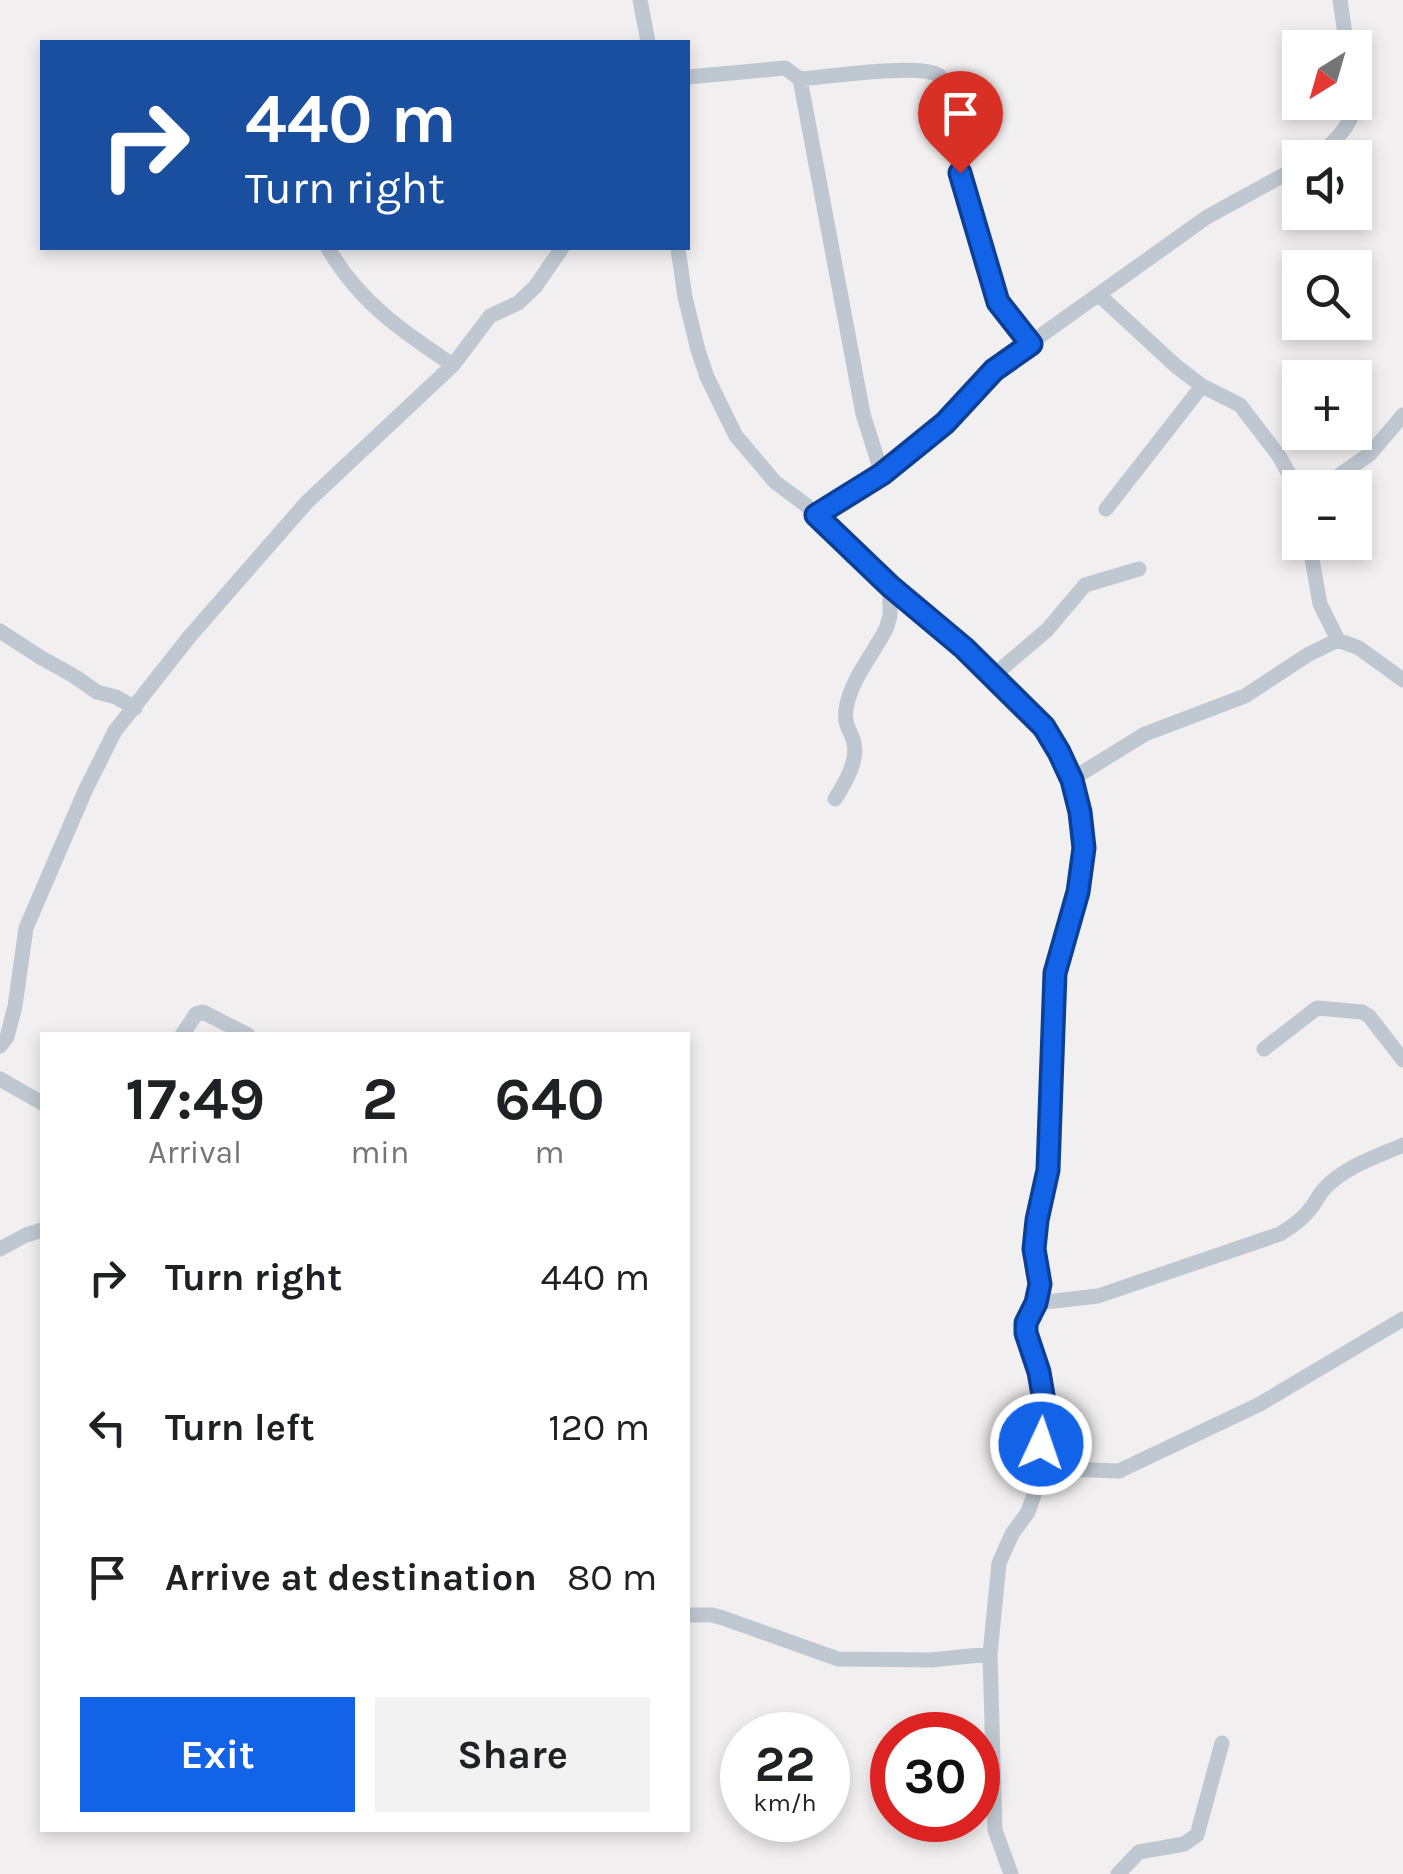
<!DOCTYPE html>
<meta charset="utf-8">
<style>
:root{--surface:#fff;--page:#f2f2f2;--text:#202124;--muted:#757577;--accent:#1263e8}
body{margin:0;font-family:Karla,sans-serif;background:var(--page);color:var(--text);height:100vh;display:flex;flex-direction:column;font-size:38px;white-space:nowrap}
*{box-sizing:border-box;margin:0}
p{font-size:32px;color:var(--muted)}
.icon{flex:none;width:55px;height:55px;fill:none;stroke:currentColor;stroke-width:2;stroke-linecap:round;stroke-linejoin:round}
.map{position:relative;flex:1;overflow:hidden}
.panel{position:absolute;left:40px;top:1032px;width:650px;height:800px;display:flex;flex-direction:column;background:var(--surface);border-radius:0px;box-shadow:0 5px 15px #0003}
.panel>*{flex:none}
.banner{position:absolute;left:40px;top:40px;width:650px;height:210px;border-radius:0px;box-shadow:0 5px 15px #0003;background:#1a4fa0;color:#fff;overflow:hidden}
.needle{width:65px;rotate:217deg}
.fabs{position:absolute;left:1282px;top:30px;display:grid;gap:20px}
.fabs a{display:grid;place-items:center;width:90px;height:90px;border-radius:0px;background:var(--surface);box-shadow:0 5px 15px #0003;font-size:50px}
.speed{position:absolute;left:720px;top:1712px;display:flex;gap:20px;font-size:50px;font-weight:700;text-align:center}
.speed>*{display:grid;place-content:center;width:130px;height:130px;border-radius:50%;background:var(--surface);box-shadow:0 5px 15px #0003;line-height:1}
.speed small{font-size:25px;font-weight:400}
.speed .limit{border:15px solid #d22;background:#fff;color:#111}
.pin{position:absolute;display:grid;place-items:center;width:85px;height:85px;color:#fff;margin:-102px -42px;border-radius:50% 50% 50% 0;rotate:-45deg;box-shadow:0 0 10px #0007}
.pin .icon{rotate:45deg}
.me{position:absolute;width:110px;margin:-55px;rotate:3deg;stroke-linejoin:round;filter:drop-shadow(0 0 8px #0008)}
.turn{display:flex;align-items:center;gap:35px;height:210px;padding:0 40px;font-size:45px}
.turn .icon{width:130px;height:130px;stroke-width:2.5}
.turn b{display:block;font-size:70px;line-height:85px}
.eta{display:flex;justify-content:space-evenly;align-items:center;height:170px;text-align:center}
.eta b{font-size:60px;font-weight:700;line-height:70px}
.button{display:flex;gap:20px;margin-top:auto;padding:20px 40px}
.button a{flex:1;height:115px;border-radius:0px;background:var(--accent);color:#fff;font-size:40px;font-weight:700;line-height:115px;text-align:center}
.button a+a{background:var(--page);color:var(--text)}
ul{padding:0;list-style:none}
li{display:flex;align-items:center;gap:30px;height:150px;padding:0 40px}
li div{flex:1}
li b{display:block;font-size:38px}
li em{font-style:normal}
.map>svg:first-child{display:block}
</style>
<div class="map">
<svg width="1403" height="1874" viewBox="0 0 1403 1874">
<rect width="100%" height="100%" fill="#f1efef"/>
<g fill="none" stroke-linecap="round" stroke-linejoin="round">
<path stroke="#bfc8d1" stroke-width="15" d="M640 0 648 42
M1340 0 1347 48
M688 77 785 68 800 79 863 414 882 474
M800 79C826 77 919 63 938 75 942 77 945 83 948 87L960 173 998 302 1031 344
M1313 158C1335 143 1357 122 1355 94
M328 248C359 302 403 332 453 365
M678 248 685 297 698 350 707 377 736 436 775 482 806 505 890 586 923 612 1024 705 1043 727 1059 751 1072 779 1080 813 1083 848 1079 892 1055 973 1048 1170 1037 1221 1034 1249 1040 1284 1036 1303 1026 1323V1333L1039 1372 1044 1401 1039 1468 1036 1489 1028 1512 1012 1534 999 1563 990 1654 995 1830 1011 1874
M1099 295 1176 366 1202 386 1240 405 1279 456 1300 494
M1321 488 1370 454 1403 415
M1106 509 1202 386
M816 515 882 474 945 423 994 369 1207 217 1300 166
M1309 542 1320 604 1338 640
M0 631 40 657 74 676 97 692 116 697 135 708
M993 676 1047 630 1085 585 1139 569
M1072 779 1145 734 1245 696 1309 654 1338 640 1359 648 1403 680
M835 799C845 783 860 759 853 739 848 727 844 722 846 709 850 681 873 654 886 629L890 616V586
M182 1035 196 1014 203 1012 248 1035
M0 1046 7 1037 15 1006 26 928 85 791 115 731 190 636 307 502 453 365 490 316 518 303 535 287 562 248
M1264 1049 1317 1008 1362 1012 1369 1016 1403 1060
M0 1079 42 1103
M0 1249 26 1235 42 1230
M1036 1303 1098 1296 1280 1234C1292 1226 1302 1220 1311 1208 1316 1202 1319 1194 1325 1188 1346 1166 1376 1157 1403 1145
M1039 1468 1119 1471 1260 1404 1403 1319
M688 1615H712L723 1618 838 1659 931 1660 990 1654
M1118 1874 1139 1852 1184 1844 1197 1835 1222 1743"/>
</g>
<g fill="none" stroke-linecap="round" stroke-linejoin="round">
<defs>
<path id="route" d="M960 173 998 302 1031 344 994 370 945 423 882 474 816 515 890 586 964 648 1044 727 1059 752 1072 780 1080 812 1084 848 1078 892 1055 973 1048 1170 1037 1220 1034 1249 1040 1284 1036 1303 1026 1323V1333L1039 1372 1044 1401 1041 1444"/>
</defs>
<use href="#route" stroke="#0c4097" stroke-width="25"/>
<use href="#route" stroke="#1263e8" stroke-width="18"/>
</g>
</svg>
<div class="fabs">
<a><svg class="needle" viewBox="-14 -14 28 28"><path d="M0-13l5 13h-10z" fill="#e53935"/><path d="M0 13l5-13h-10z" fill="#757577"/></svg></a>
<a><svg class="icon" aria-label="sound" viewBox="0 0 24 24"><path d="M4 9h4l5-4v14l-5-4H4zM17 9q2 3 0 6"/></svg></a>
<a><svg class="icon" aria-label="search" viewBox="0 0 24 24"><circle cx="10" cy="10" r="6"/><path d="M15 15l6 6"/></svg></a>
<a>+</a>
<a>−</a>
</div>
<div class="speed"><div>22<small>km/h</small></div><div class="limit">30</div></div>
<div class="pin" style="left:960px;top:173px;background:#d93025"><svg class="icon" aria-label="arrive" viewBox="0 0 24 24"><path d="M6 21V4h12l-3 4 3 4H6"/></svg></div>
<svg class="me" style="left:1041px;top:1444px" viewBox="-20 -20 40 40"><circle r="17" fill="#1263e8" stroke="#fff" stroke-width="3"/><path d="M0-11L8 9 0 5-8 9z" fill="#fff"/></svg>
<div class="banner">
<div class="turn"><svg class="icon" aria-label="right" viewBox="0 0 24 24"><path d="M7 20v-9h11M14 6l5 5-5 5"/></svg><div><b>440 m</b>Turn right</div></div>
</div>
<section class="panel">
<div class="eta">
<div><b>17:49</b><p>Arrival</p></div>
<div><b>2</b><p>min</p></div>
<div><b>640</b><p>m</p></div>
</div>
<ul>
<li><svg class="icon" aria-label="right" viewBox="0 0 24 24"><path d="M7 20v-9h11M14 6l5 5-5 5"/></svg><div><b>Turn right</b></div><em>440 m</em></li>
<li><svg class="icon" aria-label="left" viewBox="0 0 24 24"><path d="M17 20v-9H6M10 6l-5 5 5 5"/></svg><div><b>Turn left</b></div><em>120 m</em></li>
<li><svg class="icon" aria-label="arrive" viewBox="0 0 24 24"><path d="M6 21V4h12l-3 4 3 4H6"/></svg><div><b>Arrive at destination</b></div><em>80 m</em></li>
</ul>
<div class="button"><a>Exit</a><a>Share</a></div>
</section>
</div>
